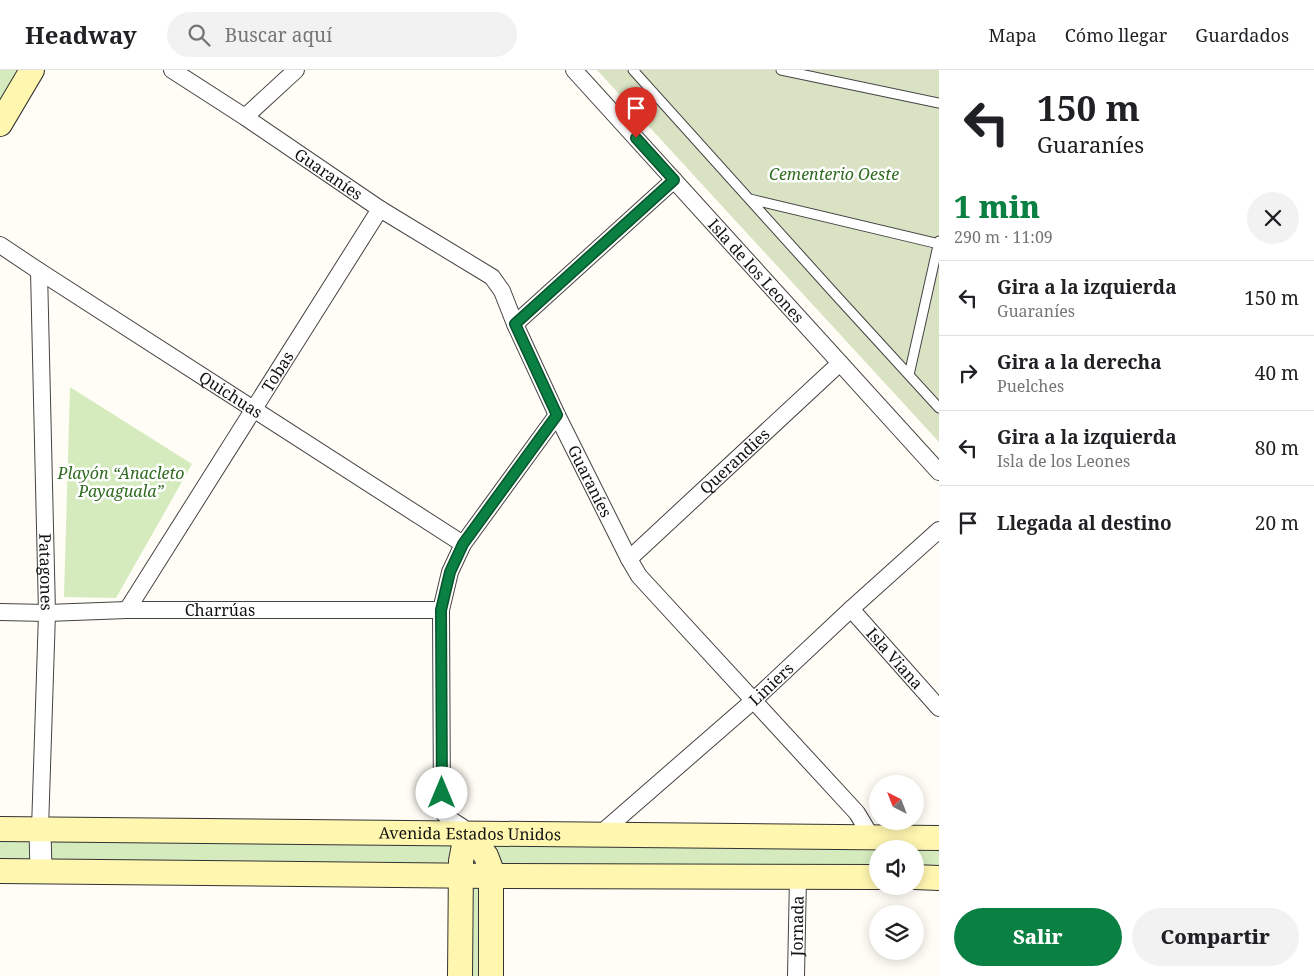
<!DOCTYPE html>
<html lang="es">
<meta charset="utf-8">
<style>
:root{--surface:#fff;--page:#f2f2f2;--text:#202124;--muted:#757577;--line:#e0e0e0;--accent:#0b8043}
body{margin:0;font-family:"Noto Serif",serif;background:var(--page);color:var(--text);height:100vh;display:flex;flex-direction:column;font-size:19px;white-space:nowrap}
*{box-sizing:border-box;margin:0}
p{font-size:16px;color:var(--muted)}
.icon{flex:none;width:28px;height:28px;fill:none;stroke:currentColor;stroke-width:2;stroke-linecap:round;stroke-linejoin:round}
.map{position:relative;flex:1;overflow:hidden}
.side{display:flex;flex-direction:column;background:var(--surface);width:375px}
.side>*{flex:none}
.guide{background:#fff;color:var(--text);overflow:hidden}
.needle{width:32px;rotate:318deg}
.controls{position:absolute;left:869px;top:705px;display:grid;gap:10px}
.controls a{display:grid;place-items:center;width:55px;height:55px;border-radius:50%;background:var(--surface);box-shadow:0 2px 12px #0003;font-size:25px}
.pin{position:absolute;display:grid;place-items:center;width:42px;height:42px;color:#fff;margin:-51px -21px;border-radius:50% 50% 50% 0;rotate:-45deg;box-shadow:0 0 5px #0007}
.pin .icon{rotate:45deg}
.me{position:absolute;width:55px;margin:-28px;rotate:0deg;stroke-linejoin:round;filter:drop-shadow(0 0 4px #0008)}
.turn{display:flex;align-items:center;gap:18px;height:105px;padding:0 15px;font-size:22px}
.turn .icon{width:65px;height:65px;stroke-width:2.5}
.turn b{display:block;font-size:35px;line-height:42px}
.round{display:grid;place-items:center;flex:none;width:52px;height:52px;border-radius:26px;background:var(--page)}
.head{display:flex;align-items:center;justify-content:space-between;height:85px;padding:0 15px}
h1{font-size:30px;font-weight:800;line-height:38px;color:var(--accent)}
.primary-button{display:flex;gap:10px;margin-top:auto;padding:10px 15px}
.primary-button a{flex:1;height:58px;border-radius:30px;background:var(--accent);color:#fff;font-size:20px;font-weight:800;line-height:58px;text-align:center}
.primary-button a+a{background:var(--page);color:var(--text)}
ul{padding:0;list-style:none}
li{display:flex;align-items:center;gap:15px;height:75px;padding:0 15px;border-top:1px solid var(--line)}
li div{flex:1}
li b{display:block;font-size:19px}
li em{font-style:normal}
header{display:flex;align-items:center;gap:30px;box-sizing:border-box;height:70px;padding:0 25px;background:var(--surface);border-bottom:1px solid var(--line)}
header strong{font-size:24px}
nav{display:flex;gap:28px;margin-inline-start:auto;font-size:18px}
.search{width:350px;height:45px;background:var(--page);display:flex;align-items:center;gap:12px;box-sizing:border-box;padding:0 18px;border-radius:28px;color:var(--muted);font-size:19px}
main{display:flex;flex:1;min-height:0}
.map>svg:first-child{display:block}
</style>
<header>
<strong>Headway</strong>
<div class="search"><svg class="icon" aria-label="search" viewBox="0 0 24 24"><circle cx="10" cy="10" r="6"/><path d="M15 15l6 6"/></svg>Buscar aquí</div>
<nav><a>Mapa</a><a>Cómo llegar</a><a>Guardados</a></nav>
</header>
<main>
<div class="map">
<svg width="939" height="906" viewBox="0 0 939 906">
<rect width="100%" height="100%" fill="#fffdf5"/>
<path fill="#d5ebbd" d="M0 0H32L0 54Z
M70 317 192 394 116 528 64 527Z
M0 759 939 768V808L915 807V779H878L877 807 492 806 491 906H460L461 805 0 801Z"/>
<path fill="#d9e3c4" d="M597 0H939V372Z"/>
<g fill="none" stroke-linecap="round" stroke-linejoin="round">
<defs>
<path id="service" d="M633 0 833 222 939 338
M781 0 939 33
M750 129 939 174
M909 305 939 171"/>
<g id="minor">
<path id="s1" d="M172 0 245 47 380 139 492 207 502 221 515 254 557 345 629 489 639 506 857 743 872 768"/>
<path id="s2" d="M574 0 939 402"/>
<path d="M245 47 296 0"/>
<path id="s3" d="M0 175 39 201 463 474"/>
<path id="s4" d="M39 201 47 543 40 759"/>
<path d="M515 254 674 110"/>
<path id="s5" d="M629 489 840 293"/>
<path id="s6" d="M851 539 939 638"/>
<path id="s7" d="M127 540 380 139"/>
<path id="s8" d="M0 542 47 543 127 540H441"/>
<path d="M470 764C462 754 449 752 442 741L441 540 450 502 463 474 557 345"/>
<path id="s9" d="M599 765 754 630 851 539 939 460"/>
<path id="s10" d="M796 906 798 807"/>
</g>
<path id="tertiary" d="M40 759 41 802"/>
<g id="secondary">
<path d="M0 54 32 0"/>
<path id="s11" d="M0 759 939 768"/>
<path d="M470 764 486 786 491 799V906"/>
<path d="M0 801 491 806 878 807"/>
<path d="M915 807 939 808"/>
<path d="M460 906 461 791 465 770 470 764"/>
</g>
</defs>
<use href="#service" stroke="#444" stroke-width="11"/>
<use href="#minor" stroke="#444" stroke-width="18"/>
<use href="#tertiary" stroke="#444" stroke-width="23"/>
<use href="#secondary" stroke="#333" stroke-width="26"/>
<use href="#service" stroke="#fff" stroke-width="9"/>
<use href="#minor" stroke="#fff" stroke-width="16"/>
<use href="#tertiary" stroke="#fff" stroke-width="21"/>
<use href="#secondary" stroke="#fff6b0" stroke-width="24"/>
</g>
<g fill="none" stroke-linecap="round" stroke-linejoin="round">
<defs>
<path id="route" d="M442 723 441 540 450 502 463 474 557 345 515 254 674 110 636 68"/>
</defs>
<use href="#route" stroke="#07532c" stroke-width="12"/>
<use href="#route" stroke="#0b8043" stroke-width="9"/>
</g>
<g text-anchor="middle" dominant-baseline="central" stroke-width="5" stroke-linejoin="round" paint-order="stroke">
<g font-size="16" fill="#111" stroke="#fff">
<text stroke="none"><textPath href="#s1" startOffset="188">Guaraníes</textPath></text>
<text stroke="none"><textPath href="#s2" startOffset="271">Isla de los Leones</textPath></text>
<text stroke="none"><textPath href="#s7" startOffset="282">Tobas</textPath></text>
<text stroke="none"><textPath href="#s3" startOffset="275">Quichuas</textPath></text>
<text stroke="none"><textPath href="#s5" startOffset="144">Querandies</textPath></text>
<text stroke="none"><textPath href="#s1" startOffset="608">Guaraníes</textPath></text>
<text stroke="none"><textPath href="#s4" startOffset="301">Patagones</textPath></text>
<text stroke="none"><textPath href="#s8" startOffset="220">Charrúas</textPath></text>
<text stroke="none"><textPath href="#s6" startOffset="66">Isla Viana</textPath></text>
<text stroke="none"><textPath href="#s9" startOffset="229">Liniers</textPath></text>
<text stroke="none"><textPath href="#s11" startOffset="470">Avenida Estados Unidos</textPath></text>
<text stroke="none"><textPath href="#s10" startOffset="50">Jornada</textPath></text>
</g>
<g font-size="16" font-style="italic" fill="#2f6b1f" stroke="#fff">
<text x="834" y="104">Cementerio Oeste</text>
<text x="121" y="403">Playón “Anacleto<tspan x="121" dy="18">Payaguala”</tspan></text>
</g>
</g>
</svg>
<div class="controls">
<a><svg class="needle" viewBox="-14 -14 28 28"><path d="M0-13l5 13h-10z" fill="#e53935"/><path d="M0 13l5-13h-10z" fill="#757577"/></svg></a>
<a><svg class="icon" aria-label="sound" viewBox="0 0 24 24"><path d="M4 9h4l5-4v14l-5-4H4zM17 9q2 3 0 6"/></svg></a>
<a><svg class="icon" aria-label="layers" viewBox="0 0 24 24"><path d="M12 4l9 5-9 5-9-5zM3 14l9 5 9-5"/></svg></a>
</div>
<div class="pin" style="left:636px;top:68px;background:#d93025"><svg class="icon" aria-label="arrive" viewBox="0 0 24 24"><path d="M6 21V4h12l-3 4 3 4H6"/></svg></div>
<svg class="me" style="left:442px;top:723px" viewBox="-20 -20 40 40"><circle r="19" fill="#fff"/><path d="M0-13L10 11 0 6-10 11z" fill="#0b8043"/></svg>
</div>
<section class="side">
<div class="guide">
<div class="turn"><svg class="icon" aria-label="left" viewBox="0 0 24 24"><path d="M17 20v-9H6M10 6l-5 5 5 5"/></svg><div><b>150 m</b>Guaraníes</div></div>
</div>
<div class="head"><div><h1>1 min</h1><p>290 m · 11:09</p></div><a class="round"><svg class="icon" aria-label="close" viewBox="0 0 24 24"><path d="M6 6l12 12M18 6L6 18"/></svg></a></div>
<ul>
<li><svg class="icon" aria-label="left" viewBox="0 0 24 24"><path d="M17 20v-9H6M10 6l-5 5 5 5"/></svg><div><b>Gira a la izquierda</b><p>Guaraníes</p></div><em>150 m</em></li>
<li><svg class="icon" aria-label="right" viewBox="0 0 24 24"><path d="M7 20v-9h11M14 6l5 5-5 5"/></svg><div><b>Gira a la derecha</b><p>Puelches</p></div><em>40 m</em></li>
<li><svg class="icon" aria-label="left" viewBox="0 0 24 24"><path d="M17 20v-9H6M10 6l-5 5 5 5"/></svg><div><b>Gira a la izquierda</b><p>Isla de los Leones</p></div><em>80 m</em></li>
<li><svg class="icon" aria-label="arrive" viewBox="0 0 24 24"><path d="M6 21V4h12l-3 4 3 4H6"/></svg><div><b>Llegada al destino</b></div><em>20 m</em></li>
</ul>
<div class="primary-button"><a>Salir</a><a>Compartir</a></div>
</section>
</main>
